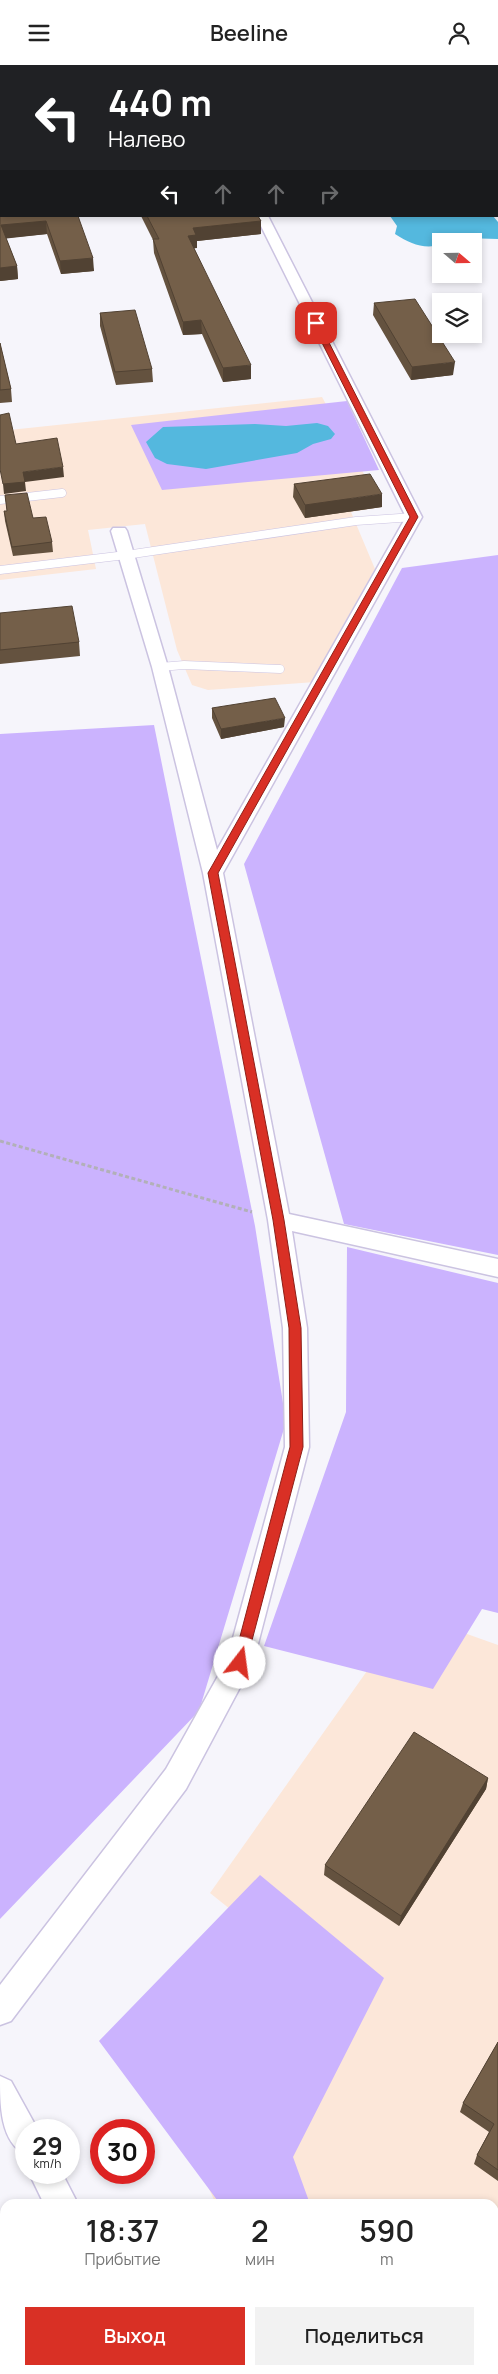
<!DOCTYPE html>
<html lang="ru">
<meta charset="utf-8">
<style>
:root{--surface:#fff;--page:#f2f2f2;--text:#222;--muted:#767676;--accent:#d93025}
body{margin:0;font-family:Manrope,sans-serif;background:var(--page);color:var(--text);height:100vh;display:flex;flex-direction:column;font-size:19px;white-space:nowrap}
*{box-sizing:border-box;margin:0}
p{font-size:16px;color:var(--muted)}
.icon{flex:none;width:28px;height:28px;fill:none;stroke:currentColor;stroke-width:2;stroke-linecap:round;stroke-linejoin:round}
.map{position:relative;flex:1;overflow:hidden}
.sheet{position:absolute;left:0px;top:2134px;width:499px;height:176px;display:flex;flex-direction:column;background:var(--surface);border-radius:15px 15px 0 0;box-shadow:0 2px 8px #0003}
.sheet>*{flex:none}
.guide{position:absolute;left:0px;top:0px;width:499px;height:152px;box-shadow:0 2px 8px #0003;background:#202124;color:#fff;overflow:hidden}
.needle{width:32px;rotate:110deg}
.fabs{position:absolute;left:432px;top:168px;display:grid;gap:10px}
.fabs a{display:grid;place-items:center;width:50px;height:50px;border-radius:0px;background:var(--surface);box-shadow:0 2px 8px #0003;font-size:25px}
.speed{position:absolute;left:15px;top:2054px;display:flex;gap:10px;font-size:25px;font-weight:700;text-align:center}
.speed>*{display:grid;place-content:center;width:65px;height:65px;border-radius:50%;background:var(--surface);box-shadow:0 2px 8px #0003;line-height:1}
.speed small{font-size:12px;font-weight:400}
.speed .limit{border:8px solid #d22;background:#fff;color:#111}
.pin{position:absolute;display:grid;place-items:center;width:42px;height:42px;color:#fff;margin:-21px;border-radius:10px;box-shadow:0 2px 8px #0006}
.me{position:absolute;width:55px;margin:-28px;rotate:15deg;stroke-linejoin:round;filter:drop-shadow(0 0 4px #0008)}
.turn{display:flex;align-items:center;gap:18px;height:105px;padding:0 25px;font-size:22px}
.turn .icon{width:65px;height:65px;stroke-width:2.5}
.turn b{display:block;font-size:35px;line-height:42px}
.lanes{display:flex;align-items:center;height:48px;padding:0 25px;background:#0003;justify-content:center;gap:25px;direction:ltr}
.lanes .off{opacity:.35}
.eta{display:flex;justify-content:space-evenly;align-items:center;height:85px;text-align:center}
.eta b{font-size:30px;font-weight:600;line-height:35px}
.cta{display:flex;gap:10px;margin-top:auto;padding:10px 25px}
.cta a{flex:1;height:58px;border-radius:0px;background:var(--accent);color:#fff;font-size:20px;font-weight:600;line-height:58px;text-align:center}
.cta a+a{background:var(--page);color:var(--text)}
header{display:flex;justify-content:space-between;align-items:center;height:65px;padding:0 25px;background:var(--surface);font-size:22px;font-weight:600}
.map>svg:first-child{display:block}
</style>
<header><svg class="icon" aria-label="menu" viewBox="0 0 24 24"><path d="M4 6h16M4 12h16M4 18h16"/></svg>Beeline<svg class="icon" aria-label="person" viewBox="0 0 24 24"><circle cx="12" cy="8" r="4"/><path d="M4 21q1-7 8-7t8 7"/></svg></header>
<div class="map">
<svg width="498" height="2309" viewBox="0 0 498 2309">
<rect width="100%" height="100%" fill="#f6f5fb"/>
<path fill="#fce7d9" d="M322 332 382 442 351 447 375 504 337 571 315 617 208 625 192 620 177 585 145 459 88 465 96 504 0 515V366Z
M408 1548 498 1580V2309H296L294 2305H494V2139H216L193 2089 302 1902 210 1828Z"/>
<path fill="#cbb3fe" d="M0 0H255L1 1 0 26Z
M347 336 379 405 162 425 131 360Z
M498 490V1190L344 1159 244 799 402 503Z
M154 660 255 1161 286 1357 199 1646 0 1854V669Z
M347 1182 498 1218V1548L482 1544 433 1624 264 1581 346 1347Z
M260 1810 384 1913 293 2092 310 2139H220L99 1976Z"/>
<path fill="#54b8de" d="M390 151H493L498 157V174L463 173 454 176H441V180C422 184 411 179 395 169L397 161Z
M317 358 328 361 335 369 331 374 313 379 297 388 206 404 167 399 155 393 146 377 163 362 255 359 286 361Z"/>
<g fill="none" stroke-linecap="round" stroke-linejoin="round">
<defs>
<path id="service-far1" d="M0 435 62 428
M0 505 126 490 356 456 414 452
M160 602 184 600 280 604"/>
<path id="service" d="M494 2169H498
M252 2309 258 2305"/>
<path id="minor" d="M256 151H268L422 452 223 808 289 1149 498 1194V1212L292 1166 307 1263 309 1382 253 1598 186 1724 11 1956 0 1960V1920L166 1704 227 1595 285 1382 283 1263 268 1155 203 808 152 602 111 466 113 463H125L127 466 168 602 217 785 406 452Z
M0 2011 11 2016 38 2065H26V2090C0 2077 0 2040 0 2011Z
M29 2108H62L78 2139H44Z
M137 2305H171L173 2309H139Z"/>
</defs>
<use href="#service-far1" stroke="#cbc3e1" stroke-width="9"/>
<use href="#service" stroke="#cbc3e1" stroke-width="18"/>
<use href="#minor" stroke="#cbc3e1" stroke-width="3"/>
<path stroke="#b2b0b8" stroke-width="3" stroke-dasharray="4 2.5" stroke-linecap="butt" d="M0 1076 252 1147"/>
<use href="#service-far1" stroke="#fff" stroke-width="8"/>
<use href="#service" stroke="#fff" stroke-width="15"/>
<use href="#minor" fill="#fff" fill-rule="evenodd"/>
<path stroke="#8e8b95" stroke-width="2" stroke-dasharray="1 2.5" stroke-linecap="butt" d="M65 1 70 0"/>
</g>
<path fill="#64523f" d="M0 66 78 151 94 206 61 209 47 169 6 173 17 201 18 214 0 216Z
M141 151H258L261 156V169L197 176V183H194L251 314 223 317 202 269 183 270 154 188 153 175Z
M374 238 453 310 411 315 373 250Z
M100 248 152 304 153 317 116 320 100 261Z
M0 278 11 324 12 337 0 338Z
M294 419 382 442 305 453 293 432Z
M5 430 33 453 52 477 53 487 13 491 5 456 4 446H7Z
M0 548 79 577 80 591 0 599Z
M212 643 284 662 221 674 212 653Z
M488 1713 486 1724 399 1861 324 1810 325 1800Z
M498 1977V2116L474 2099 477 2090 489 2067 460 2047 463 2038Z"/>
<path fill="#514233" d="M46 156 47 169 2 174 1 160Z
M261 156V169L197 176V183L189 184 188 171 193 163Z
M93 193 94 206 61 209 60 196Z
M17 201 18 214 0 216V203Z
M201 255 202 269 183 270V257Z
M455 297 453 310 411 315 412 302Z
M251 300V314L223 317V303Z
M63 402 64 412 25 417 26 426 4 429 3 419 23 407Z
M382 429V442L305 453V440Z
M285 653 284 662 221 674V664Z
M488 1713 486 1724 399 1861 401 1851Z"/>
<path fill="#745f49" stroke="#514233" d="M335 0H360L361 1H321Z
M0 66H1V151H78L93 193 60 196 46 156 1 160 17 201 0 203Z
M147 151H258L261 156 193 163 196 170 188 171 251 300 223 303 201 255 183 257 153 174H159Z
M415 234 455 297 412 302 374 238Z
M135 245 152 304 115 307 100 248Z
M0 278 11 324 0 325Z
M9 348 16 379 57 373 63 402 23 407 25 417 3 419 0 404V350Z
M370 409 382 429 305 440 294 419Z
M27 428 33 453 46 452 52 477 12 482 4 446H7L5 430Z
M72 541 79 577 0 585V548Z
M275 633 285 653 221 664 212 643Z
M414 1667 488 1713 401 1851 325 1800Z
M498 1977V2105L477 2090 494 2059 463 2038Z"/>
<path fill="#d93025" stroke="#8d1f18" d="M316 255 319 258 418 452 218 808 284 1155 301 1263 303 1382 246 1598 244 1602 240 1604 235 1602 233 1598 290 1382 289 1263 273 1155 208 808 410 452 312 258Z"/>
</svg>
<div class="fabs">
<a><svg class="needle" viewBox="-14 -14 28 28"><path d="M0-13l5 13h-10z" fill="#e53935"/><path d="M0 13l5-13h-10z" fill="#767676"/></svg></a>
<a><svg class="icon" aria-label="layers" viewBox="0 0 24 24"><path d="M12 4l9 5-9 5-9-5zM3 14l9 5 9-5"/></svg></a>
</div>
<div class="speed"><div>29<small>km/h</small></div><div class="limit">30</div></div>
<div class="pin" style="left:316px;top:258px;background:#d93025"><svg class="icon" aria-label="arrive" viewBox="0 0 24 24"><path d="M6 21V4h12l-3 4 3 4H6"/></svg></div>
<svg class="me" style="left:240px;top:1598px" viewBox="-20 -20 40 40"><circle r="19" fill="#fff"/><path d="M0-13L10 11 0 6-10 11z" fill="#d93025"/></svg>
<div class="guide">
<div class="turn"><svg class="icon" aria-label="left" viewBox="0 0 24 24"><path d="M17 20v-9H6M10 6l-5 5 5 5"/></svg><div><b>440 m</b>Налево</div></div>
<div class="lanes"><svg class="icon" aria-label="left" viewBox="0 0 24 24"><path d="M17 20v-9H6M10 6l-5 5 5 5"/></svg><svg class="icon off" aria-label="ahead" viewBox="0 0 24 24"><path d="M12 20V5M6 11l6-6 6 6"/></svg><svg class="icon off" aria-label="ahead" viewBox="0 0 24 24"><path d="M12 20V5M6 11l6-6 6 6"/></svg><svg class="icon off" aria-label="right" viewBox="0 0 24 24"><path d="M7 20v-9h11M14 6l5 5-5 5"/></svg></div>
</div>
<section class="sheet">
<div class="eta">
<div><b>18:37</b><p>Прибытие</p></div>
<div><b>2</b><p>мин</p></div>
<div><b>590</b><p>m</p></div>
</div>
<div class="cta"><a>Выход</a><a>Поделиться</a></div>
</section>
</div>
